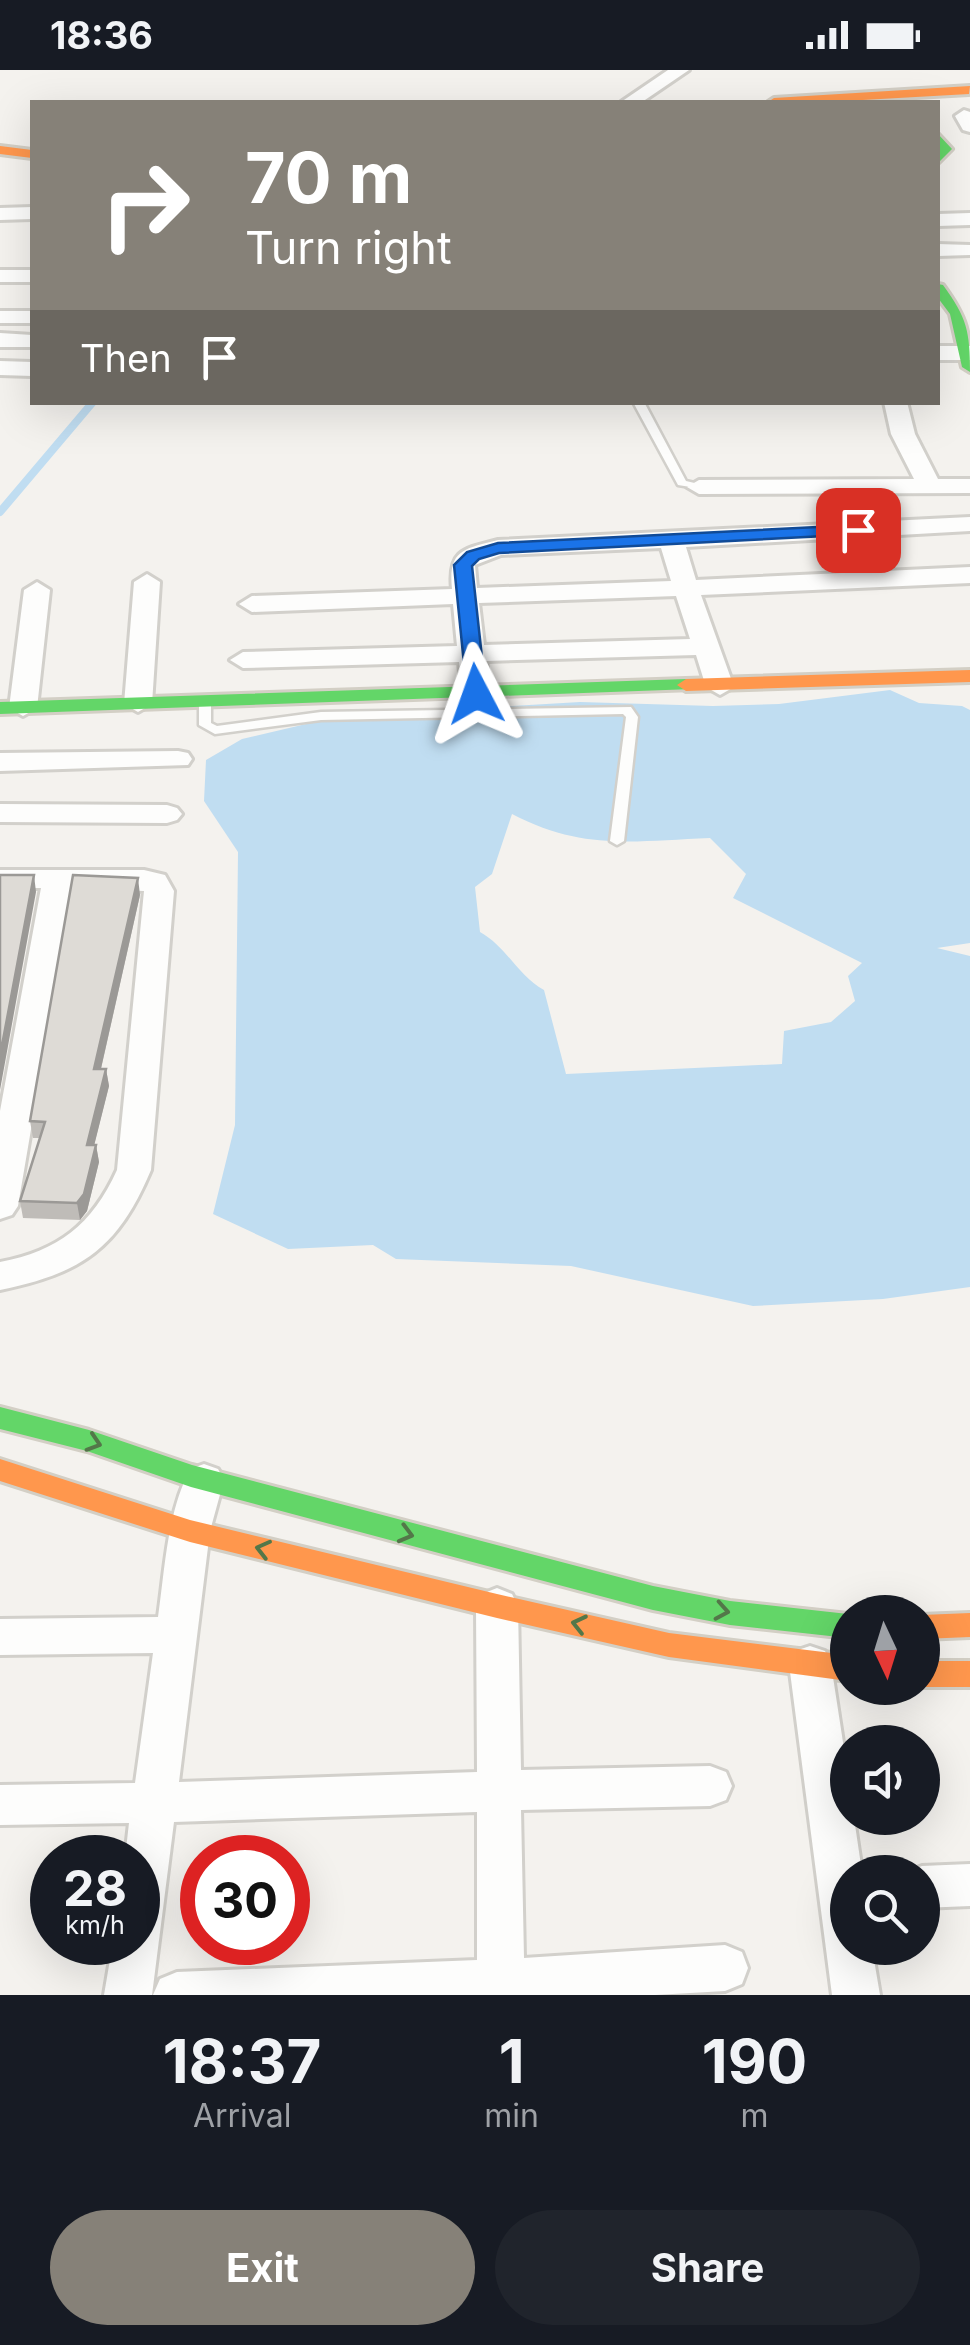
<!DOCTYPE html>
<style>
:root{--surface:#171b24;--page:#20242c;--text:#f1f3f6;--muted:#9ea1a6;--accent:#868178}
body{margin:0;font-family:Inter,sans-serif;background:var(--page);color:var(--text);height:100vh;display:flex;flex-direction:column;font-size:38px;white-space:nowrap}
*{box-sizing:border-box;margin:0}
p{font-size:32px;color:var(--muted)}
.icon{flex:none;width:55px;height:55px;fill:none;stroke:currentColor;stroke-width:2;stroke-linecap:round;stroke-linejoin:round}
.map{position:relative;height:1925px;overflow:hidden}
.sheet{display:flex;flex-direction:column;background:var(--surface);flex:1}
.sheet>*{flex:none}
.hud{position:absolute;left:30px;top:30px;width:910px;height:305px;border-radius:0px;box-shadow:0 10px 40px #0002;background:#868178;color:#fff;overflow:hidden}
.needle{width:65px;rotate:176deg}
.buttons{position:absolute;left:830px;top:1525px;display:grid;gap:20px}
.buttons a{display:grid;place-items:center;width:110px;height:110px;border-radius:50%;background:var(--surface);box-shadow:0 10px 40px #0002;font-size:50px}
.speed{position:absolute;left:30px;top:1765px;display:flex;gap:20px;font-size:50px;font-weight:700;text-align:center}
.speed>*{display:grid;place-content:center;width:130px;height:130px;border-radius:50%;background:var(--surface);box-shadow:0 10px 40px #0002;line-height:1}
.speed small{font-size:25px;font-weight:400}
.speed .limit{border:15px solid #d22;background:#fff;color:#111}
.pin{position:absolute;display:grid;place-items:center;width:85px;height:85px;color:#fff;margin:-42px;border-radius:20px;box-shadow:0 5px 15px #0006}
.me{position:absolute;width:110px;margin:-55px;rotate:356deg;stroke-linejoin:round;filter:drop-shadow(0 0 8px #0008)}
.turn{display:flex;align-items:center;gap:35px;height:210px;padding:0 50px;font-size:45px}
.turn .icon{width:130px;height:130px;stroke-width:2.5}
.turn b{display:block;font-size:70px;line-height:85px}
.then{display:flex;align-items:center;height:95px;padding:0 50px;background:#0003;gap:20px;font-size:38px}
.eta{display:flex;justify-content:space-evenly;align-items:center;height:170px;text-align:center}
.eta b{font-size:60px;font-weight:700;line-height:70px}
.cta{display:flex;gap:20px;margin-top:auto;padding:20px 50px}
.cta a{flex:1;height:115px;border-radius:60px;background:var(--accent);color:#fff;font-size:40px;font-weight:700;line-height:115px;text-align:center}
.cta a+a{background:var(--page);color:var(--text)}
.status{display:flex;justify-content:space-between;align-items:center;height:70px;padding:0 50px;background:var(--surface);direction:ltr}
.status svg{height:28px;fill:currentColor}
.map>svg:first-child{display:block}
</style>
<div class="status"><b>18:36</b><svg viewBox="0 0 49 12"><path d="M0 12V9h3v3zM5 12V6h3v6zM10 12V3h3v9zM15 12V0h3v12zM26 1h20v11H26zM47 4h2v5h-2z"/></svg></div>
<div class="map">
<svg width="970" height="1925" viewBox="0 0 970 1925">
<rect width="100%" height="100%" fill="#f4f2ee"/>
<path fill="#c0ddf1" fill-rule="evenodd" d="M890 620 919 633 962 636 970 640V873L937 878 970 886V1217L883 1229 753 1236 571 1196 396 1189 373 1175 288 1179 213 1144 235 1055 238 782 204 731 206 690 242 669 340 646 580 632 713 636 779 634ZM512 744C583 781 633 771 710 768L746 804 733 828 862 893 848 906 855 931 831 952 784 961 782 994 566 1004 544 920C518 906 507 877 480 862L475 817 492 804Z"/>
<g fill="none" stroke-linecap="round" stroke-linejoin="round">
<path stroke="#c0ddf1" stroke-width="8" d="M0 442 93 332"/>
<defs>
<path id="lane" d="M633 332H644L686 411 703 415V419L678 415Z
M205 628 211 632V653L217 656 321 642 631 637 638 647 624 771 617 775 610 771 626 647 623 644 321 650 215 664 199 655V632Z"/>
<path id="street" d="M668 0H689L642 32H621Z
M964 40 970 42V62L963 60 955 46Z
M32 137V149L0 150V138Z
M970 143V155L938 156V144Z
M938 174 970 175V185L938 186Z
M0 200H32V212H0Z
M0 241H32V253H0Z
M0 263 32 265V277H0Z
M938 276H970V290H938Z
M0 291 32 292V306L0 305Z
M884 332H907L915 364 938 409H970V423L699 424 687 417 699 410 914 409 891 364Z
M970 447V461L686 477 696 510 970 497V513L701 525 734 617 720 625 706 617 696 585 486 591 490 624 476 632 462 624 459 592 243 598 230 590 243 582 457 576 453 534 252 542 239 534 252 526 452 519C448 480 463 479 498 470ZM661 478 671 511 477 518 475 495 501 485ZM676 526 690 569 484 575 479 533Z
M147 504 160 512 152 634 138 642 124 634 134 512Z
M37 512 50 520 37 638 23 646 9 638 24 520Z
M178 681 188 683 192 689 188 695 0 701V683Z
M0 734 167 735 177 738 182 744 177 750 167 753 0 752Z
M0 800H144L165 805 174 821 151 1100C118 1178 83 1203 0 1220V1192C58 1181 92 1155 117 1100L144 821 72 818 18 1136 12 1145 0 1149V1041L41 818H0Z
M204 1394 218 1399 224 1410 210 1461 179 1712 477 1702 476 1536 482 1524 497 1518 512 1524 518 1536 521 1700 710 1696 726 1702 732 1716 726 1730 710 1736 521 1740 524 1888 725 1875 742 1882 748 1898 742 1914 725 1921 655 1925H153L160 1909 177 1902 477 1890V1742L174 1752 152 1925H104L113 1872H138V1788H125L129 1753 0 1755V1715L135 1713 153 1583 0 1585V1549L158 1547C165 1498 167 1444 190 1399Z
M810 1576 825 1581 831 1594 848 1705V1748H854L862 1802H848V1878H872L880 1925H832L789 1594 795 1581Z
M970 1794V1836L922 1838V1802H906L922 1796Z"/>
<path id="fast" d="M938 64 952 79 938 93Z
M938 214 943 215C967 248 970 261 970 302L962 297 950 244 938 228Z
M686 609 695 615 693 619 0 644V632Z
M0 1337 89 1360 192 1395 653 1516 730 1531 848 1544V1568L730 1555 653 1540 191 1417 87 1381 0 1359Z"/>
<path id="slow" d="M970 16 969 24 827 32H768L774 28Z
M0 76 32 80V88L0 84Z
M970 600V612L686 621 677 615 686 609Z
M0 1389 190 1450 497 1524 669 1563 848 1585V1611L669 1587 497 1548 190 1472 0 1411Z
M970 1543V1567L922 1569V1545Z
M922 1591H970V1617H922Z"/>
</defs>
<use href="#lane" stroke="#d2d0cb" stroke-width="5"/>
<use href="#street" stroke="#d2d0cb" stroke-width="6"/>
<use href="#fast" stroke="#d3cfc5" stroke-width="6"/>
<use href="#slow" stroke="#d3cfc5" stroke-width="6"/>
<use href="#lane" fill="#fdfdfc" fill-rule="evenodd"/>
<use href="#street" fill="#fdfdfc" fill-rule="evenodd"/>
<use href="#fast" fill="#63d668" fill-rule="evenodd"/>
<use href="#slow" fill="#ff974d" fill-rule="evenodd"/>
</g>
<path fill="#bfbcb8" d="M140 825 101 999H106L109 1016 94 1075H96L99 1092 87 1141 80 1150 23 1148 20 1131 40 1068H33L30 1051Z"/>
<path fill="#9b9996" d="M34 805 36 822 0 1020V986Z
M138 808 140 825 97 1016 94 999Z
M106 999 109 1016 90 1092 87 1075Z
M96 1075 99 1092 87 1141 80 1150 77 1133Z"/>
<path fill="#dedbd6" stroke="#9b9996" stroke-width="2.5" d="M0 805H34L0 986Z
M73 805 138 808 94 999H106L87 1075H96L84 1124 77 1133 20 1131 45 1052 30 1051Z"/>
<defs><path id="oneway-chevron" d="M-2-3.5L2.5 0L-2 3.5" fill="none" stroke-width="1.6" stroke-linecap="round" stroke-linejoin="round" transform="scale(2.5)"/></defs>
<g stroke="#537749">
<use href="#oneway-chevron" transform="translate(94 1373) rotate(18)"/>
<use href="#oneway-chevron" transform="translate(406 1464) rotate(15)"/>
<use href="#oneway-chevron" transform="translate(263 1479) rotate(-166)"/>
<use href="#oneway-chevron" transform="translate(722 1541) rotate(10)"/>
<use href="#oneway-chevron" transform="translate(579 1554) rotate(-167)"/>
</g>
<path fill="#1a73e8" stroke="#114b97" stroke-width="2.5" d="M858 455 867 460 864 464 499 483 479 489 472 496 486 624 476 630 467 624 454 495 467 482 498 473Z"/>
</svg>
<div class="buttons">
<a><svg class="needle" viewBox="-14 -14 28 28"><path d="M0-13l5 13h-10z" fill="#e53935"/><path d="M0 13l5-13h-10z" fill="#9ea1a6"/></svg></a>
<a><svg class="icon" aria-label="sound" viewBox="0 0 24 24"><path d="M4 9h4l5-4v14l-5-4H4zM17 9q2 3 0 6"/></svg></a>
<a><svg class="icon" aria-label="search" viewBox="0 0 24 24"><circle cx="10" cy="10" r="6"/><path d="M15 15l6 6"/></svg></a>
</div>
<div class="speed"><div>28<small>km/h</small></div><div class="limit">30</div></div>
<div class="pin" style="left:858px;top:460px;background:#d93025"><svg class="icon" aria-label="arrive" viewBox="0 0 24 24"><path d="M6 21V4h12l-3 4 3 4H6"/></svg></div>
<svg class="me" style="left:476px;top:624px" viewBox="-20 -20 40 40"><path d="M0-17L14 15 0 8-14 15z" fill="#1a73e8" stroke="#fff" stroke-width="4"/></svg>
<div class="hud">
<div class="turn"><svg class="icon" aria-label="right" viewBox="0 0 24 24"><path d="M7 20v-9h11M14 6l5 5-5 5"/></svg><div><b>70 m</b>Turn right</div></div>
<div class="then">Then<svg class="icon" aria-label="arrive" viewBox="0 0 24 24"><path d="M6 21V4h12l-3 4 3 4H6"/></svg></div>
</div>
</div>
<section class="sheet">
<div class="eta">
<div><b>18:37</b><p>Arrival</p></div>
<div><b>1</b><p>min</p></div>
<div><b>190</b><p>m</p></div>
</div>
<div class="cta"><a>Exit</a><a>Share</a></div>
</section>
